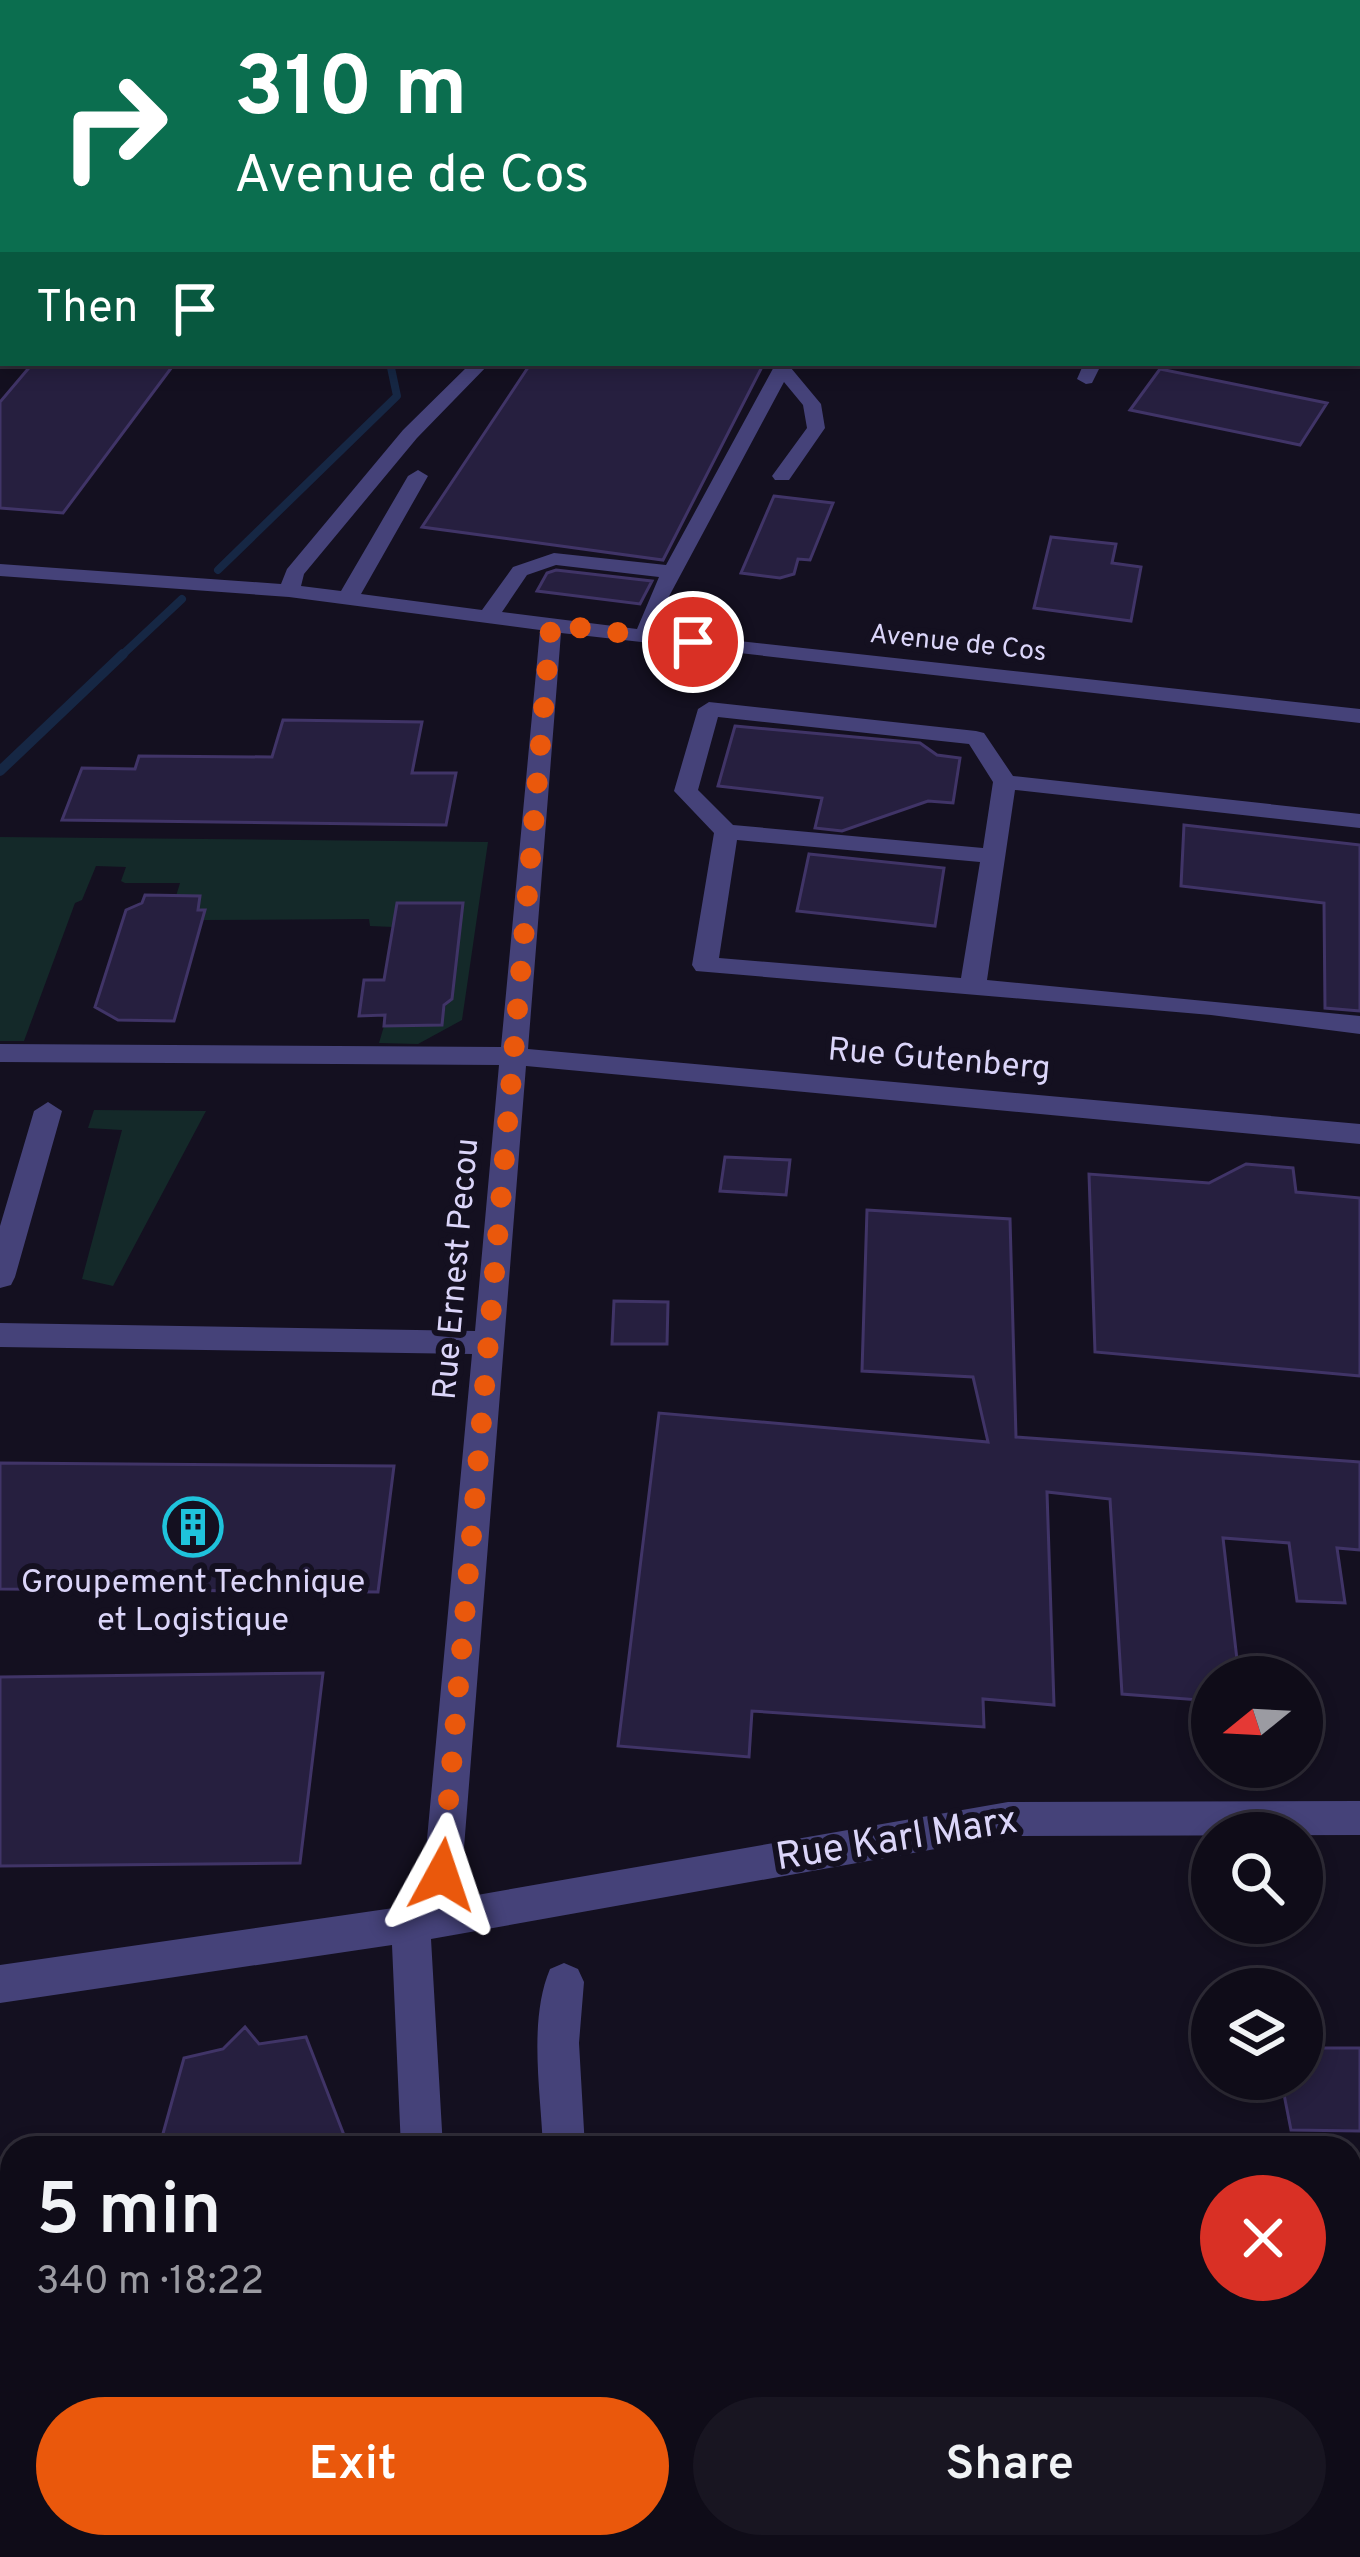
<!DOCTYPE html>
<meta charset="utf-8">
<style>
:root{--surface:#0f0c18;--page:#181521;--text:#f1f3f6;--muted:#9b9ba2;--line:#2f2c37;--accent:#ea580c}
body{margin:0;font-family:Overpass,sans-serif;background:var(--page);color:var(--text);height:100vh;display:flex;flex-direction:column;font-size:45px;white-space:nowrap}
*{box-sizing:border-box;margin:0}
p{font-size:39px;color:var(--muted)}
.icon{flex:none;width:66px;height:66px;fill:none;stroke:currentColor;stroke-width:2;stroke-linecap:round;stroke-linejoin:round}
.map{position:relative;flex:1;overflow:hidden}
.panel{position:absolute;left:0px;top:2136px;width:1362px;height:423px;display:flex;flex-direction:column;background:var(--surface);border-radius:36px 36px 0 0;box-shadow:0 6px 18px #0003,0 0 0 3px var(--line)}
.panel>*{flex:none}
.guide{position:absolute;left:0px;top:0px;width:1362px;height:366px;box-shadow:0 6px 18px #0003,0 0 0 3px var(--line);background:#0b6e4f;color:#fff;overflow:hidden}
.needle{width:78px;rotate:252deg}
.buttons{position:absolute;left:1191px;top:1656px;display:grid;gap:24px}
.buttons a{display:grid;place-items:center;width:132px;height:132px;border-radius:50%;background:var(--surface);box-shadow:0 6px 18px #0003,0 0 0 3px var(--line);font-size:60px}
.pin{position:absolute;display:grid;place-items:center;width:102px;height:102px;color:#fff;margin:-51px;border:6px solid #fff;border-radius:50%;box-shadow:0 3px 12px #0007}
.me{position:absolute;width:132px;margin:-66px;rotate:5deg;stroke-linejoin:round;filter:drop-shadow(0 0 9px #0008)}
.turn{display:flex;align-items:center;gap:42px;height:252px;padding:0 36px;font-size:54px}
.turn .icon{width:156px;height:156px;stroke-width:2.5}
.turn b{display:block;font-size:84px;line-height:102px}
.then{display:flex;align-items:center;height:114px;padding:0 36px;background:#0003;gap:24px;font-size:45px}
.round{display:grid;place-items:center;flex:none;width:126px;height:126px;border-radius:63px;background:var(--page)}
.headline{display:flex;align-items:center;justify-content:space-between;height:204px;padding:0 36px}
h1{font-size:72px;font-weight:600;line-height:90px}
.primary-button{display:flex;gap:24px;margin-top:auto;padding:24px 36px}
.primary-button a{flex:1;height:138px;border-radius:72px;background:var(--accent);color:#fff;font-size:48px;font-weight:600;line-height:138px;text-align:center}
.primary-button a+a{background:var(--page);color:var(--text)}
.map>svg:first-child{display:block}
</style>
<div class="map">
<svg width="1360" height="2557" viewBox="0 0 1360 2557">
<rect width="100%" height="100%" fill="#141020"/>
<path fill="#142929" d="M0 837 488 842 462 1020 418 1044 379 1043 384 1026 441 1025 456 964 463 903H397L393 927 370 926 369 919 203 920 205 911 176 896 180 883H125L121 881 126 867 96 866 82 900 75 903 24 1041H0Z
M94 1110 206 1111 113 1286 82 1279 122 1130 88 1128Z"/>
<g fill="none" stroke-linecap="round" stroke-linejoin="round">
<path stroke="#162744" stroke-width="8" d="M218 570 397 396 390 363
M120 657 182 599"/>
<path stroke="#162744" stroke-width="10" d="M0 771 123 654"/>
</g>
<path fill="#261f3f" stroke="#403467" stroke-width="3" d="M33 363H175L63 513 0 508V402Z
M531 363H764L663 560 422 527Z
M1160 369 1327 403 1300 445 1130 410Z
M774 496 833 503 810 560 798 559 794 574 780 578 741 573Z
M1051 537 1116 544 1112 563 1141 567 1131 621 1034 608Z
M556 570 652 581 640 604 537 591 547 573Z
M283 720 422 722 412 773H456L446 825 62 820 82 768 135 769 139 756 272 757Z
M735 726 920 743 937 755 960 758 953 803 928 801 842 831 815 828 822 798 718 786Z
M1184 825 1360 845V1011L1325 1008 1324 903 1181 886Z
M809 854 944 868 935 926 797 911Z
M145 895 200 896 198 910H205L174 1021 118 1020 95 1007 126 910 142 903Z
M397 903H463L452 999 444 1005 442 1025 384 1026 385 1015 359 1016 364 980H384Z
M725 1157 790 1160 786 1195 720 1191Z
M1246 1164 1293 1168 1296 1192 1360 1198V1376L1095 1352 1089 1174 1209 1183Z
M867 1210 1010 1219 1016 1437 1360 1462V1550L1337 1548 1345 1603 1297 1601 1289 1543 1223 1538 1239 1677H1212V1701L1122 1694 1110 1499 1047 1492 1054 1705 983 1699 984 1727 752 1711 749 1757 618 1746 659 1413 988 1442 973 1377 862 1371Z
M614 1301 668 1302 667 1344H612Z
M0 1463 394 1466 378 1592 0 1589Z
M323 1673 300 1863 0 1866V1677Z
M245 2027 259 2044 306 2037 349 2148H159L184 2058 223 2049Z
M1302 2048H1360V2131L1291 2130 1281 2079H1302Z"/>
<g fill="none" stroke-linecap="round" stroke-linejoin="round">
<path fill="#454279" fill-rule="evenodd" d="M0 50H3V58H0Z
M1359 176H1360V186H1359Z
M3 247V258L0 259V248Z
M1359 327H1360V337H1359Z
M471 363H490L417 438 304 574 301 586 341 591 408 476 418 470 428 476 361 594 482 610 513 567 554 553 666 565 776 363H794L791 368 821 404 825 428 789 480H775L772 476 807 428 803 405 784 382 666 602 657 632 1360 709V723L561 633 528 1049 1360 1124V1144L526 1066 460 1898 1008 1802 1360 1801V1835L1008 1836 431 1939 443 2148H401L392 1945 0 2003V1965L421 1904 472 1354 0 1347V1323L475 1331 499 1065 0 1062V1044L501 1047 540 630 289 597 0 576V564L281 584 287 569 403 430ZM556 565 659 577 637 629 502 612 527 575Z
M1084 363H1102L1092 383 1086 384 1077 379Z
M709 702 976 731 984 733 1013 776 1360 814V828L1015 790 987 980 1360 1016V1034L1211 1015 696 971 692 965 714 833 674 791 698 709ZM718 717 969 744 993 782 983 848 733 825 698 790ZM737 840 980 862 961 978 719 958Z
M48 1102 62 1111 15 1277 11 1285 0 1288V1226L34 1111Z
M564 1963 578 1969 584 1982 579 2043 585 2148H543C541 2093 528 2021 550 1969Z"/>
</g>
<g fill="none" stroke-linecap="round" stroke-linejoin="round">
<path stroke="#ea580c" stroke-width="21" stroke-dasharray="0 37.8" d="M442 1875 551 624 693 642"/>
</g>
<defs>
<symbol id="building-ring" viewBox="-11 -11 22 22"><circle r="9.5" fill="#141020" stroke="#1fc3dc" stroke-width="1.5"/><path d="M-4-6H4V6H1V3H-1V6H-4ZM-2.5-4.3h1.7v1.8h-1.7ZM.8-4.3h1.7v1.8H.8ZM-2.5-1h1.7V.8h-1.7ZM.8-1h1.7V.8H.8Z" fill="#1fc3dc"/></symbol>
</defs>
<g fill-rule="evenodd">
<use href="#building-ring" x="160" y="1494" width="66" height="66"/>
</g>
<g text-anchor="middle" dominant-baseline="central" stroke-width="12" stroke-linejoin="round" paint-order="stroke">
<g font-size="27" fill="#dbd5f9" stroke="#141020">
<text transform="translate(958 644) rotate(6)">Avenue de Cos</text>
</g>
<g font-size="33" fill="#dbd5f9" stroke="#141020">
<text transform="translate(939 1061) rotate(5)">Rue Gutenberg</text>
<text transform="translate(458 1269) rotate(-85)">Rue Ernest Pecou</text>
</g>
<g font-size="33" fill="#dbd5f9" stroke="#141020">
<text x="193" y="1584">Groupement Technique<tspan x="193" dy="38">et Logistique</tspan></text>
</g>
<g font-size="39" fill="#dbd5f9" stroke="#141020">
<text transform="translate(897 1841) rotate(-9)">Rue Karl Marx</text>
</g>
</g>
</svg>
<div class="buttons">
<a><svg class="needle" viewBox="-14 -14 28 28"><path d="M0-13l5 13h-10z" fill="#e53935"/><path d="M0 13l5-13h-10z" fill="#9b9ba2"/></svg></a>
<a><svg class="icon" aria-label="search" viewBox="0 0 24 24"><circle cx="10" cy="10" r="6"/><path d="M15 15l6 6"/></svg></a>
<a><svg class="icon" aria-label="layers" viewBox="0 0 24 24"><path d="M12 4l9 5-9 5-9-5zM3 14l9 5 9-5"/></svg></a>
</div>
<div class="pin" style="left:693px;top:642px;background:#d93025"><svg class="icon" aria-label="arrive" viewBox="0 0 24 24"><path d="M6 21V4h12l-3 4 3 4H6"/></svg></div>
<svg class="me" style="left:442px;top:1875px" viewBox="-20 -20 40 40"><path d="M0-17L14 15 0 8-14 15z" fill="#ea580c" stroke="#fff" stroke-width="4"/></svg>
<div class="guide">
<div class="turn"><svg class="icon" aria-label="right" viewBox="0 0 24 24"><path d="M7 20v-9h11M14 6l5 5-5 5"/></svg><div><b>310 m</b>Avenue de Cos</div></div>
<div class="then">Then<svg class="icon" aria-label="arrive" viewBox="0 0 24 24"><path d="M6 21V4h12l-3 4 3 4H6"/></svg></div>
</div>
<section class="panel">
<div class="headline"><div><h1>5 min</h1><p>340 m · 18:22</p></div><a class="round" style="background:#d93025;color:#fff"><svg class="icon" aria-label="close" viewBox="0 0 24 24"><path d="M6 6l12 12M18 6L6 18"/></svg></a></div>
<div class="primary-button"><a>Exit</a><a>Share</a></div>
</section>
</div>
